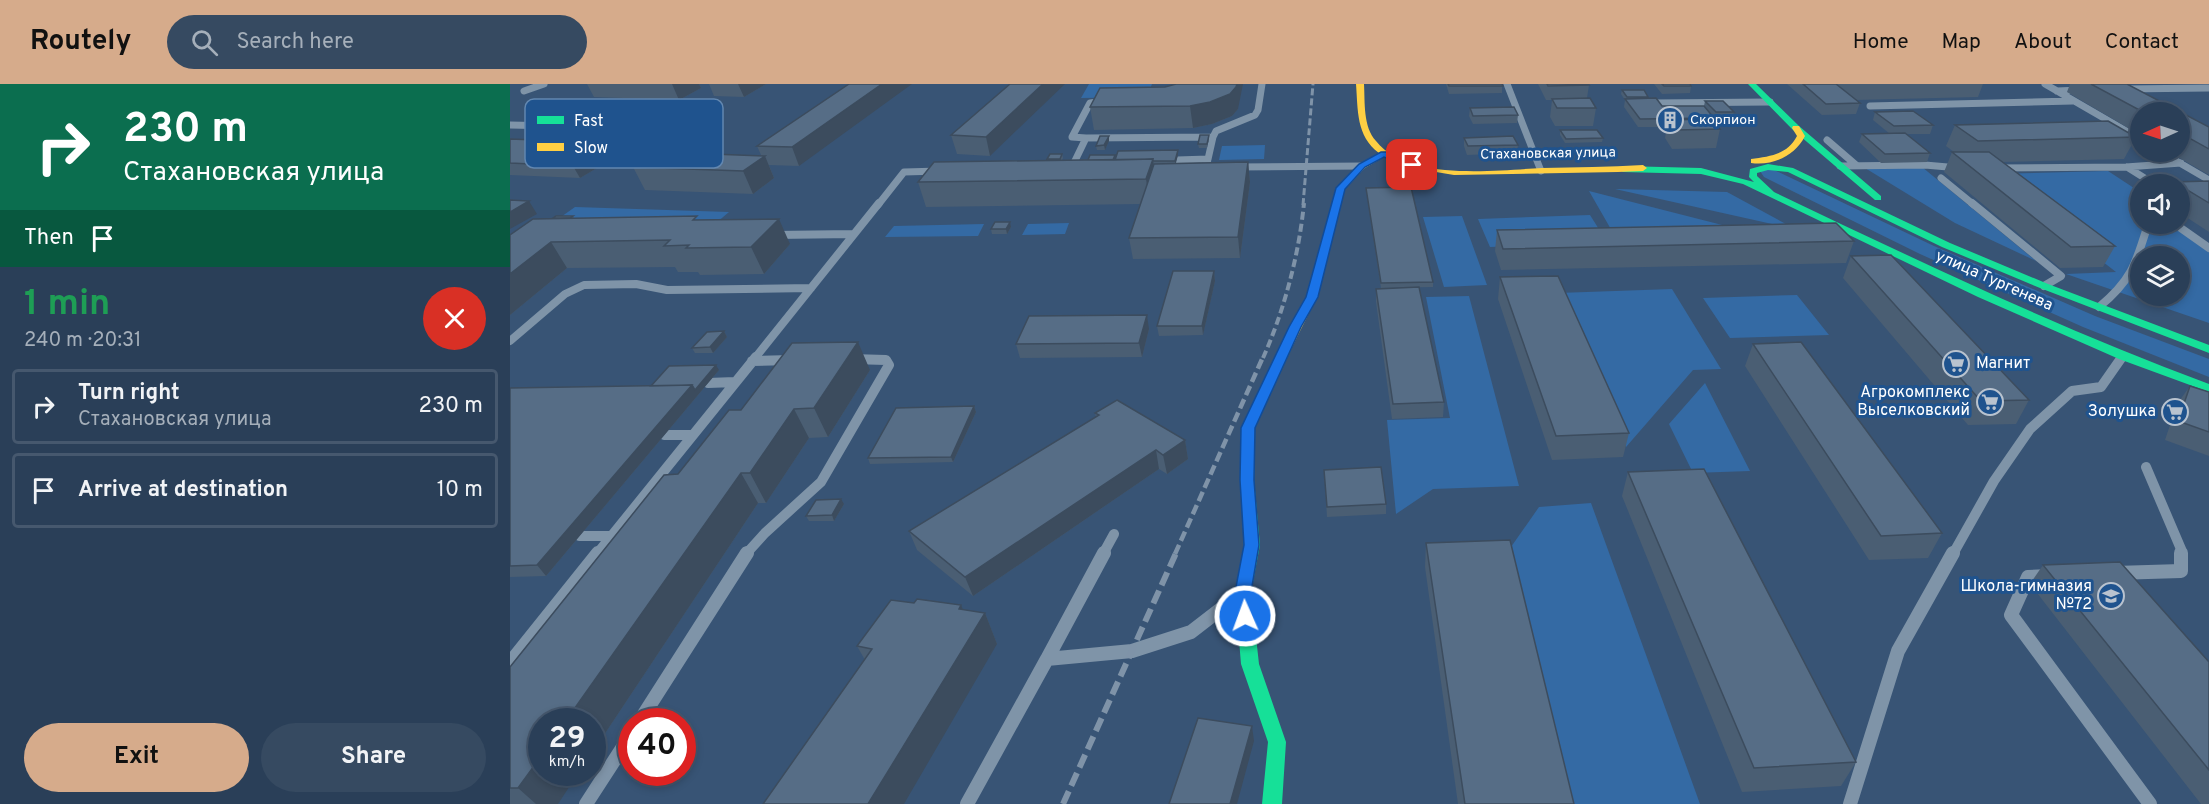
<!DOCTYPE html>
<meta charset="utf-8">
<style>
:root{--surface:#2a3f58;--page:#364a61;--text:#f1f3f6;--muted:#a5afba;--line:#46586e;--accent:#d6ab8b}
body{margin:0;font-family:Overpass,sans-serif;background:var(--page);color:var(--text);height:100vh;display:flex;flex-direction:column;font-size:22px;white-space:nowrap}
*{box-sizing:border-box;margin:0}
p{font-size:20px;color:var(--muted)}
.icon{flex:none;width:33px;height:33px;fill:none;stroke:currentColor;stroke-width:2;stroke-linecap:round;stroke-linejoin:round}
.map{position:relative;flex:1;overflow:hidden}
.drawer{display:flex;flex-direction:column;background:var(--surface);width:510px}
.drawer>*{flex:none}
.banner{background:#0b6e4f;color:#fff;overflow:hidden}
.needle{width:39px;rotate:267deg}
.controls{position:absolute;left:1620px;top:18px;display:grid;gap:12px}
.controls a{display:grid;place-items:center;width:60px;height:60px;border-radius:50%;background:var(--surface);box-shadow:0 3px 9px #0003,0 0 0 2px var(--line);font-size:30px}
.speed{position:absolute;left:18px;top:624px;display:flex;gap:12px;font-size:30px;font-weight:700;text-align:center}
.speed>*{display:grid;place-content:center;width:78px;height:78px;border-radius:50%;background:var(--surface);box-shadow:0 3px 9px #0003,0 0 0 2px var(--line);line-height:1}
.speed small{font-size:15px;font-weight:400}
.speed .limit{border:9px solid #d22;background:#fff;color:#111}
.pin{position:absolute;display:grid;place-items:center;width:51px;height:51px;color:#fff;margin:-26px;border-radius:12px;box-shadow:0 3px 9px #0006}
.me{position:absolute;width:66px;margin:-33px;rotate:358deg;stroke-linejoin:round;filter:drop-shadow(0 0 4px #0008)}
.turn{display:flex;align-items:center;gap:21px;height:126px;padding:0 24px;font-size:27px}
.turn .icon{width:78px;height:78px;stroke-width:2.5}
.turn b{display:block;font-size:42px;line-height:51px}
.then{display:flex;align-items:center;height:57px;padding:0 24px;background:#0003;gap:12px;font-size:22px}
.round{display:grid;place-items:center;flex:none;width:63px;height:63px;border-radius:32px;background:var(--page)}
.headline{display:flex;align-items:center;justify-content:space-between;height:102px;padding:0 24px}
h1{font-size:36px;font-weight:700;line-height:45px;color:#1e9e55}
.action{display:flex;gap:12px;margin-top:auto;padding:12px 24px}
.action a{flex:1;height:69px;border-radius:36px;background:var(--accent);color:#111;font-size:24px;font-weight:700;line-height:69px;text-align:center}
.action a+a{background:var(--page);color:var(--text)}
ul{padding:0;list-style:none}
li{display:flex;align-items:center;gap:18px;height:75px;margin:0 12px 9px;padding:0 12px;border:3px solid var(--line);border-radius:6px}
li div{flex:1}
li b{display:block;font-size:22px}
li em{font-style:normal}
header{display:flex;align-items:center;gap:36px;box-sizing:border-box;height:84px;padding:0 30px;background:var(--accent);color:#111}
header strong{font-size:28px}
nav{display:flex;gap:33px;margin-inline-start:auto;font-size:21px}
.search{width:420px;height:54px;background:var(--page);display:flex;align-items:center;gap:15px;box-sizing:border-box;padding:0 21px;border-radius:33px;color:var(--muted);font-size:22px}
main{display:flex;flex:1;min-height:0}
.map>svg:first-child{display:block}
</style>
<header>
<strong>Routely</strong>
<div class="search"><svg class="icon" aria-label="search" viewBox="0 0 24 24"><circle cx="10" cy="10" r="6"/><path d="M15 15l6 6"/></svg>Search here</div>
<nav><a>Home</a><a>Map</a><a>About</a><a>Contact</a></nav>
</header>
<main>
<section class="drawer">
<div class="banner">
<div class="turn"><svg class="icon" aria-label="right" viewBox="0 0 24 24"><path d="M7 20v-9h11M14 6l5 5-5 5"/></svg><div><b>230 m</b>Стахановская улица</div></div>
<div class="then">Then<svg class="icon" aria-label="arrive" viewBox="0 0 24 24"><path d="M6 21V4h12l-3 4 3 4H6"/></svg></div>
</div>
<div class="headline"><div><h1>1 min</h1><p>240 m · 20:31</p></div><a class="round" style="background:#d93025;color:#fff"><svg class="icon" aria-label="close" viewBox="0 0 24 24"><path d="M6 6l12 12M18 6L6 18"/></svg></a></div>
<ul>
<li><svg class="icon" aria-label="right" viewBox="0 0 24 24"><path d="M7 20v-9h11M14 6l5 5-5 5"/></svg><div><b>Turn right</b><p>Стахановская улица</p></div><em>230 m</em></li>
<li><svg class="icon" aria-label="arrive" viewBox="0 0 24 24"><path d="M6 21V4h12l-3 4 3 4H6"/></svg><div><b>Arrive at destination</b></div><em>10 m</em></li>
</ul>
<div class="action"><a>Exit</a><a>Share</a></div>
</section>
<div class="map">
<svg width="1699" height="720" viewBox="0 0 1699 720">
<rect width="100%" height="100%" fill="#385475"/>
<path fill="#346aa4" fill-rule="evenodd" d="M579 0H642L637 13 571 14Z
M755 61 754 75 709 76 712 62Z
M1412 83 1526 177 1445 139 1355 84Z
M1262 85 1424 162 1585 232 1699 275V293L1573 243 1410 170 1254 93 1250 87Z
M1598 87 1630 108V140H1664L1699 163V239L1556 190 1606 188 1480 90ZM1630 172H1670V212H1630Z
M1105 105 1217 108 1285 145Z
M1079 107 1271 156 1110 161Z
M65 123 219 128 206 139 48 135Z
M1080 131 1097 158 980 163 968 135Z
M952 132 977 201 934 203 913 133Z
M559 139 555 150 512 151 518 140Z
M474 140 468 152 375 153 384 142Z
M1162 205 1211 285 1183 286 1116 363 1048 209Z
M1287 211 1319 251 1220 254 1193 214Z
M959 212 1009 402 923 405 886 430 877 336 940 334 916 213Z
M1195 299 1240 387 1183 389 1159 340Z
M1081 419 1190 720H1062L1001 463 1029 423Z"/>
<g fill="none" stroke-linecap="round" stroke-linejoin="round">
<path stroke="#7f94a8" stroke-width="7" d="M997 0 1031 87
M1535 0 1630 55
M1613 5 1699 4
M14 7 34 0
M1547 7 1570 6
M1141 19 1260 18
M1360 22 1563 17
M0 41 137 44
M703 53 706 47 745 31 748 26 752 0
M576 54 562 53 580 19 596 17
M1317 56 1346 81
M1651 68 1699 96
M667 76 698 75
M1330 82 1415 81 1449 84
M724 83 852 82
M1617 83 1644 100
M1486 84 1616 83 1671 79
M561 85 576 54 703 53 696 84
M1431 94 1464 121
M368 121 394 88 430 87"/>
<path stroke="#7f94a8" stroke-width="8" d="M1462 119 1551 192 1534 202
M1665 140 1699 164
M264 151 344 150
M1589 223C1622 196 1626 179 1638 140
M0 257 55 210 74 201 126 200 157 206 301 204
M245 274 369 119
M1611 274 1613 272"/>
<path stroke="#7f94a8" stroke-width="10" d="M242 277 281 276
M198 299 225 298
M154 351H183
M1636 383 1671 465V470
M69 452H102
M87 470 246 273
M236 470 255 449 311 398 379 281 376 276 341 275
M593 470 604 450
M1443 470 1484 397 1520 345 1562 307 1591 303 1612 273"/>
<path stroke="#7f94a8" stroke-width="14" d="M1605 489 1671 487V469
M1539 492 1518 493 1501 531 1640 720
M537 575 594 469
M0 579 88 469
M129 638 237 469
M76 720 122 649
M457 720 537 575 622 567 681 548 725 514
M1340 720 1388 567 1443 469"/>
<path fill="#16e098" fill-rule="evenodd" d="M1238 0H1246L1289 42 1371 112V116H1365L1283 46Z
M1258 80 1283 84 1440 159 1538 200 1699 261V269L1530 204 1432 163 1278 88 1258 86 1247 89V92L1264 108C1407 176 1550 245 1699 300V308L1609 275 1468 213 1233 100 1191 90 1113 88 1109 85 1113 82 1191 84 1244 98 1239 93 1240 85Z
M777 257 783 261 745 344 744 396 750 461 741 508 749 580 776 658 772 720H752L758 658 731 580 725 508 734 461 730 396 731 344 771 261Z"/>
<path fill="#ffcf43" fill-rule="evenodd" d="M846 0H854C855 18 853 43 866 57 899 98 986 86 1032 84 1066 83 1099 83 1133 81L1137 84 1133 87 1108 88 944 91 896 83 874 73 855 84 835 105 807 213 783 261 781 264H773L771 261 797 213 826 104 849 80 869 69C846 52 848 26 846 0Z
M1283 42H1289L1295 52C1285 72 1263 82 1241 79V75C1260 72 1277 71 1287 52L1282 44Z"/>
<path stroke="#7f93a8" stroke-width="3" stroke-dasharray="7 3" stroke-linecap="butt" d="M793 121 803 0"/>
<path stroke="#7f93a8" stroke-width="4" stroke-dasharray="8 4" stroke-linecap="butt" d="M753 274C774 227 789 171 794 119"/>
<path stroke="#7f93a8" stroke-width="4.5" stroke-dasharray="10 4.5" stroke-linecap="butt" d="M665 470 753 273"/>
<path stroke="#7f93a8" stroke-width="6" stroke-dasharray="14 6" stroke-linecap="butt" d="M553 720 666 469"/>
</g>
<path fill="#4a5e73" d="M77 0H189L191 4 169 16 84 13Z
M199 0H256L234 13 204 12Z
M339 0 289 82 259 81 264 94 243 110 135 106 123 83 251 71 247 62Z
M500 0 480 72 447 70 441 51Z
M936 0H992V9L939 10Z
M1028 0H1078L1079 1 1077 14 1086 24 1083 42H1045L1040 33 1042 16H1036Z
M1144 0H1180L1181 2 1180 9 1152 10Z
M1277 0H1473L1468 13 1345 16 1350 19 1346 30 1312 31Z
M1560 0H1617L1699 43V91L1659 68H1670V28H1630V51L1557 8Z
M590 4 728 25 722 32 702 40 683 44 584 46 580 23Z
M1112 6 1138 13 1137 15 1152 22H1194L1195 17 1224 28 1221 39 1206 40 1210 45 1206 64 1162 65 1155 54 1157 43H1128L1114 23 1115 16 1111 10Z
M960 24 1008 31 1007 39 963 40 959 32Z
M1365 28 1423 41 1420 50H1396L1420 69 1417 78 1371 79 1349 58 1352 50H1380L1363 36Z
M1445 41 1626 53 1614 75 1493 78 1605 162 1593 183 1550 184 1434 88 1442 68H1444L1436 62Z
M1050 46 1093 54 1092 58 1055 59 1050 51Z
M699 51V55L697 64H689L688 60Z
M954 54 1008 61 1007 69 957 71 954 62Z
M0 55 109 71 70 94 0 91Z
M599 57 595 66H587L586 62Z
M668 66V71L666 79 738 78 740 98 730 174 623 175 619 154 630 120 416 123 408 98 537 76V75L552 70 553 74 552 76 605 75Z
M1699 97V148L1670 129V100H1663L1664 98Z
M856 104 923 198V203L871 204Z
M63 132 64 134 188 136 280 160 254 190 190 191 188 188H168L165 183 57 184 0 231V151L43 134Z
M501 143 497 150H482L481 145Z
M987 146 1344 157 1336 179 991 186 985 167Z
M1341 172 1519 316 1506 340 1458 341 1333 194Z
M704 187 705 197 693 251 649 252 647 242Z
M990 193 1119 349 1113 373 1042 376 988 215Z
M866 205 934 318 933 333 882 335 866 218Z
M639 245 632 273 510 274 506 260Z
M214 247 217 253 203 269H185L182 264Z
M1243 260 1432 449 1418 474 1359 476 1235 282Z
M209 286 36 492 0 493V304L141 302Z
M360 286 318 353 299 354 256 419H248L82 669V638L48 720H0V583L168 390 231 326Z
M1680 302 1699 308V372L1655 356 1667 320Z
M464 322 466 328 443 378 360 380 358 374Z
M585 329 675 356 678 375 657 390 649 385 463 512 407 466 399 447 586 333Z
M814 386 876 420V430L817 433Z
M1118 388 1346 678 1331 702 1232 708 1112 412Z
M334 420 324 437H299L296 432Z
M916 459 1064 720H948L915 483Z
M1533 481 1699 578V720H1691L1520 500Z
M453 526 475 529 487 560 355 576 347 562Z"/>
<path fill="#3c4c5e" d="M162 0H189L191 4 169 16Z
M228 0H256L234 13Z
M372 0H402L289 82 282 63Z
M533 0H555L480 72 476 53Z
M727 0H733L728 25 722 32 702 40 683 44 680 22Z
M599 52V57L595 66 594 61Z
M103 59 109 71 70 94 63 82Z
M668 66V71L665 81V77Z
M255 72 264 94 243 110 233 87Z
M643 75 646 99 640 120 636 95Z
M738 78 740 98 730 174 728 153Z
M19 117 27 130 0 145V128Z
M269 135 280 160 254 190 241 163Z
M500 138 501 143 497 150 496 145Z
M41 158 57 184 0 231V190Z
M704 187 705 197 693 251 692 242Z
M637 231 639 245 632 273 629 259Z
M214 247 217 253 203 269 200 263Z
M348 258 360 286 318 353 304 324Z
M206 281 209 286 188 311 185 306Z
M182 301 188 311 36 492 27 481Z
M464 322 466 328 443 378 441 373Z
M284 325 299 354 256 419 240 389Z
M675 356 678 375 657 390 653 371Z
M646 366 649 385 463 512 455 493Z
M231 389 248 419 82 669V638H55Z
M331 415 334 420 324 437 322 431Z
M451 521 463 549 475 529 487 560 394 720H358Z
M742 642 744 657 727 720H720Z
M32 671V688H69L48 720H26L8 704Z"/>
<path fill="#566d86" stroke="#3c4c5e" stroke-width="1.5" d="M339 0H372L282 63 247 62Z
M500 0H533L476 53 441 51Z
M666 0H727L726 3 720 10 700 18 680 22 580 23 590 4 655 3Z
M938 0H992L993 2H939Z
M1037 0H1078L1079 1 1038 2Z
M1152 0H1180L1181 2H1154Z
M1293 0H1326L1350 19 1316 20Z
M1581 0H1617L1699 43V65L1670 49V28H1633Z
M1112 6H1134L1138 13H1117Z
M1080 14 1086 24H1047L1042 15Z
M1146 14 1152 22H1194L1204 34 1130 35 1115 15Z
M1195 17H1213L1224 28H1206Z
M1004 23 1008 31 963 32 960 24Z
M1403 27 1423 41 1384 42 1365 28Z
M1201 35 1210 45 1167 46 1158 36Z
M1598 37 1626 53 1468 57 1445 41Z
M1050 46H1087L1093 54 1056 55Z
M1395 49 1420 69 1375 70 1352 50Z
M690 51H699L697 60H688Z
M590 52H599L594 61 586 62Z
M1003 52 1008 61 958 62 954 54Z
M0 55 103 59 63 82 0 79Z
M668 66 665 77H643V75L605 76 608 67Z
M149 68 255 72 233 87 123 83Z
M1442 68H1479L1605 162 1561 163Z
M540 70H552L550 75H537Z
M580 71H605L603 76H578Z
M643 75 636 95 408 98 424 78Z
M738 78 728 153 619 154 644 80Z
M1699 97V119L1664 98Z
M901 103 923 198 871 199 856 104Z
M0 116 19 117 0 128Z
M46 132H63L60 134H43Z
M187 132 183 136 269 135 241 163 176 164 179 161 154 162 160 156 41 158 0 190V151L23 135Z
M485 138H500L496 145H481Z
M1326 139 1344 157 993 165 987 146Z
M1381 171 1519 316 1471 317 1341 172Z
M663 187H704L692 242H647Z
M1048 192 1119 349 1046 352 990 193Z
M909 203 934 318 883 320 866 205Z
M637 231 629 259 506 260 519 232Z
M214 247 200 263 182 264 197 248Z
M348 258 304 324 284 325 240 389H231L55 638H32V671L8 704H0V583L154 391 168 390 219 326H231L282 259Z
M1291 258 1432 449 1371 452 1243 260Z
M206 281 185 306 182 301 141 302 159 282Z
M182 301 27 481 0 482V304Z
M1680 302 1699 308V348L1668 337Z
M607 316 675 356 653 371 646 366 455 493 399 447 589 331 585 329Z
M464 322 441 373 358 374 386 324Z
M871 383 876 420 817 423 814 386Z
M1194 385 1346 678 1244 684 1118 388Z
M331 415 322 431 296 432 306 416Z
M1000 456 1064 720H955L916 459Z
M1610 478 1699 578V686L1533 481Z
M407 515 451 521 449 525 475 529 358 720H253L362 565 347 562 381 516 404 519Z
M688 634 742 642 720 720H659Z"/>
<path fill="#1a73e8" stroke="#114b97" stroke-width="1.5" d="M871 68H877L906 81 899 83 874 73 855 83 835 105 808 213 791 243 745 344 744 396 749 461 741 508 743 532 741 537 735 539 729 537 725 508 734 461 730 396 731 344 779 243 796 213 826 104 849 80Z"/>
<defs>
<symbol id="building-ring" viewBox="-11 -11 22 22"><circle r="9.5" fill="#1f538e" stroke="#b9c3cf" stroke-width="1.5"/><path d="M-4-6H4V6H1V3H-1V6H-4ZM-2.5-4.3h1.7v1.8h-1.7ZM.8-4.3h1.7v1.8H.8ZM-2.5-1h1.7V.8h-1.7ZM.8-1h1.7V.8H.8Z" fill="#b9c3cf"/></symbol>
<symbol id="supermarket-ring" viewBox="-11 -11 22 22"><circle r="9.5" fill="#1f538e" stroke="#b9c3cf" stroke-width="1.5"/><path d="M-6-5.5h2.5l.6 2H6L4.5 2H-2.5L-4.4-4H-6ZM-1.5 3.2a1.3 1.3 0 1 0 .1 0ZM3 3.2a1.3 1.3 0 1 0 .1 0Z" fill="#b9c3cf"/></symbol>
<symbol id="school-ring" viewBox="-11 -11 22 22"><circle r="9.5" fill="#1f538e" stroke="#b9c3cf" stroke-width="1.5"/><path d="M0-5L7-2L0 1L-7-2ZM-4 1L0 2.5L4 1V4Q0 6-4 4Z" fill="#b9c3cf"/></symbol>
</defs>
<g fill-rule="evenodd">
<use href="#building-ring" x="1145" y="21" width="30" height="30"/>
<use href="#supermarket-ring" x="1431" y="265" width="30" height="30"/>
<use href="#supermarket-ring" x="1465" y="303" width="30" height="30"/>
<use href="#supermarket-ring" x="1650" y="313" width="30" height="30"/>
<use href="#school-ring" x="1586" y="497" width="30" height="30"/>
</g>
<g text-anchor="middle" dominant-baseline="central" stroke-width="6" stroke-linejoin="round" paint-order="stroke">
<g font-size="14" fill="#fff" stroke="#1f538e" text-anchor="start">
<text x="1180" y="36">Скорпион</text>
</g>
<g font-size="14" fill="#fff" stroke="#1f538e">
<text transform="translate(1038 70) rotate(-1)">Стахановская улица</text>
</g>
<g font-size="16" fill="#fff" stroke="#1f538e">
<text transform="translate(1484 197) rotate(24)">улица Тургенева</text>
</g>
<g font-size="16" fill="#fff" stroke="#1f538e" text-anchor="end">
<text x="1466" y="280" text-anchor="start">Магнит</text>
<text x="1460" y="309">Агрокомплекс<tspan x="1460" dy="18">Выселковский</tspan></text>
<text x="1646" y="328">Золушка</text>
<text x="1582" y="503">Школа-гимназия<tspan x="1582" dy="18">№72</tspan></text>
</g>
</g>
<rect x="15" y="15" width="198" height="69" rx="9" fill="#1f538e" stroke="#6287b0" stroke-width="1.5"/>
<rect x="27" y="32" width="27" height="8" fill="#16e098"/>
<rect x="27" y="59" width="27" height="8" fill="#ffcf43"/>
<g font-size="16" fill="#fff">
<text x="64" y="42">Fast</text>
<text x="64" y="69">Slow</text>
</g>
</svg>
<div class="controls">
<a><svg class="needle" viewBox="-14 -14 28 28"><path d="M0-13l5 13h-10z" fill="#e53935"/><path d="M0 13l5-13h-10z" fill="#a5afba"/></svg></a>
<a><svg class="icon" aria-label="sound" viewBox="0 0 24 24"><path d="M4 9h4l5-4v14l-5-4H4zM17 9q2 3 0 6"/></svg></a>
<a><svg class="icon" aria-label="layers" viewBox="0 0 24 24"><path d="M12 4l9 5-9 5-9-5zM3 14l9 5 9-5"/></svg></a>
</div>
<div class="speed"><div>29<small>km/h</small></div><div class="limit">40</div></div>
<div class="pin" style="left:902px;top:81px;background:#d93025"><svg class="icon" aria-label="arrive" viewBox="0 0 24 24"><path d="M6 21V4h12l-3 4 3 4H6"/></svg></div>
<svg class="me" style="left:735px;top:532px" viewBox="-20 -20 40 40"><circle r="17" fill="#1a73e8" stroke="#fff" stroke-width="3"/><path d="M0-11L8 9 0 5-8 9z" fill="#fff"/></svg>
</div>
</main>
